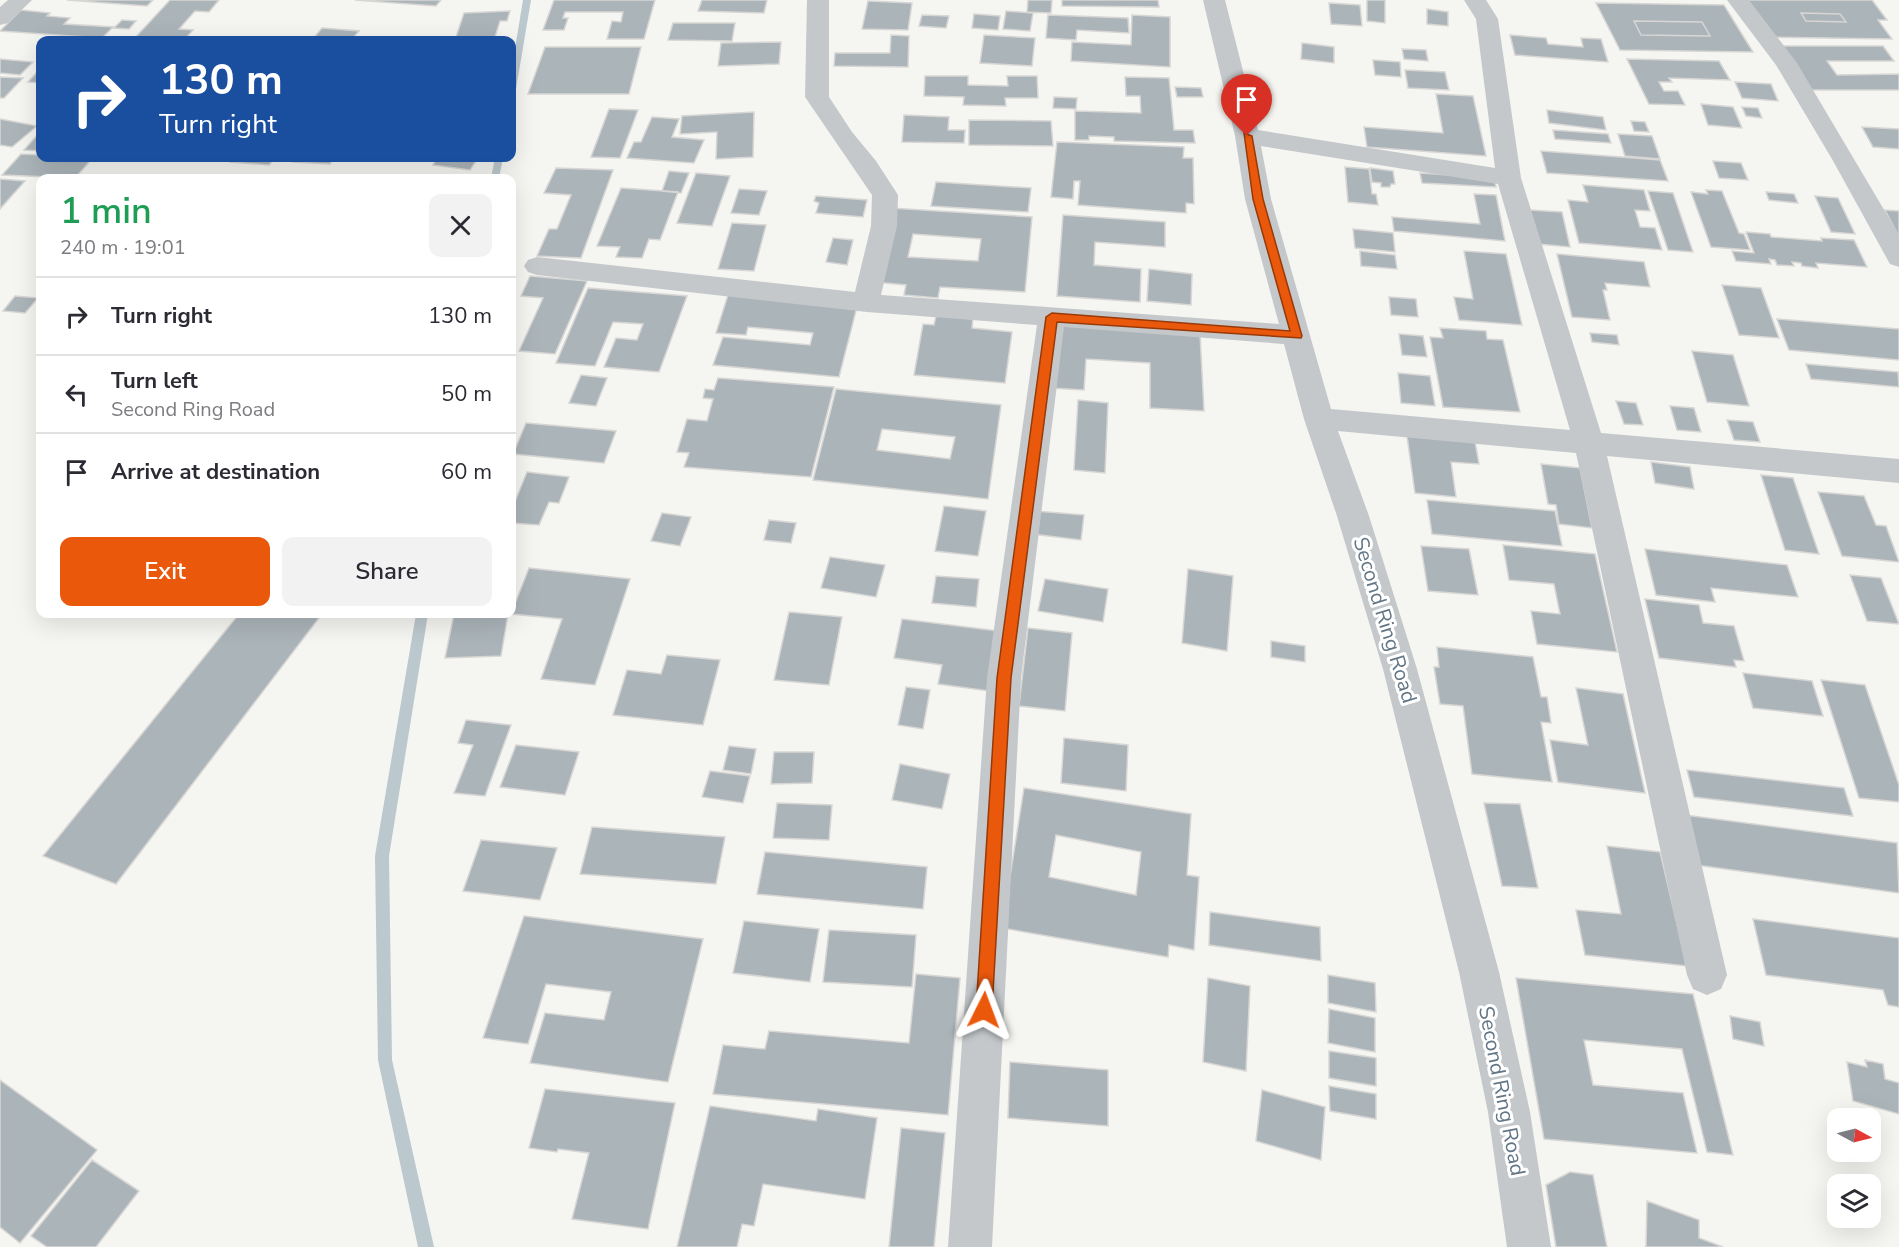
<!DOCTYPE html>
<meta charset="utf-8">
<style>
:root{--surface:#fff;--page:#f2f2f3;--text:#2b2b33;--muted:#7c7c81;--line:#e1e1e2;--accent:#ea580c}
body{margin:0;font-family:"Nunito Sans",sans-serif;background:var(--page);color:var(--text);height:100vh;display:flex;flex-direction:column;font-size:22px;white-space:nowrap}
*{box-sizing:border-box;margin:0}
p{font-size:20px;color:var(--muted)}
.icon{flex:none;width:33px;height:33px;fill:none;stroke:currentColor;stroke-width:2;stroke-linecap:round;stroke-linejoin:round}
.map{position:relative;flex:1;overflow:hidden}
.side{position:absolute;left:36px;top:174px;width:480px;height:444px;display:flex;flex-direction:column;background:var(--surface);border-radius:12px;box-shadow:0 6px 24px #0002}
.side>*{flex:none}
.banner{position:absolute;left:36px;top:36px;width:480px;height:126px;border-radius:12px;box-shadow:0 6px 24px #0002;background:#1a4fa0;color:#fff;overflow:hidden}
.needle{width:39px;rotate:97deg}
.fabs{position:absolute;left:1827px;top:1108px;display:grid;gap:12px}
.fabs a{display:grid;place-items:center;width:54px;height:54px;border-radius:12px;background:var(--surface);box-shadow:0 6px 24px #0002;font-size:30px}
.pin{position:absolute;display:grid;place-items:center;width:51px;height:51px;color:#fff;margin:-62px -26px;border-radius:50% 50% 50% 0;rotate:-45deg;box-shadow:0 0 6px #0007}
.pin .icon{rotate:45deg}
.me{position:absolute;width:66px;margin:-33px;rotate:3deg;stroke-linejoin:round;filter:drop-shadow(0 0 4px #0008)}
.turn{display:flex;align-items:center;gap:21px;height:126px;padding:0 24px;font-size:27px}
.turn .icon{width:78px;height:78px;stroke-width:2.5}
.turn b{display:block;font-size:42px;line-height:51px}
.round{display:grid;place-items:center;flex:none;width:63px;height:63px;border-radius:12px;background:var(--page)}
.overview{display:flex;align-items:center;justify-content:space-between;height:102px;padding:0 24px}
h1{font-size:36px;font-weight:600;line-height:45px;color:#1e9e55}
.button{display:flex;gap:12px;margin-top:auto;padding:12px 24px}
.button a{flex:1;height:69px;border-radius:12px;background:var(--accent);color:#fff;font-size:24px;font-weight:600;line-height:69px;text-align:center}
.button a+a{background:var(--page);color:var(--text)}
ul{padding:0;list-style:none}
li{display:flex;align-items:center;gap:18px;height:78px;padding:0 24px;border-top:2px solid var(--line)}
li div{flex:1}
li b{display:block;font-size:22px}
li em{font-style:normal}
.map>svg:first-child{display:block}
</style>
<div class="map">
<svg width="1899" height="1247" viewBox="0 0 1899 1247">
<rect width="100%" height="100%" fill="#f5f5f1"/>
<g fill="none" stroke-linecap="round" stroke-linejoin="round">
<path fill="#bbc8cd" fill-rule="evenodd" d="M523 0H531L516 89 512 92V67Z
M495 158H503L499 178H491Z
M416 614H428L389 856 392 1060 434 1247H418L378 1060 375 856Z"/>
</g>
<path fill="#abb4b9" stroke="#d7d6d4" stroke-width="1.5" fill-rule="evenodd" d="M67 0H153L147 6Z
M170 0H219L209 12 195 11 179 29 193 30 184 40H133Z
M355 0H441L436 6Z
M554 0H655L644 39H607L612 21 621 22 623 12H565L563 18H568L564 30H543Z
M702 0H767L764 13 698 11Z
M1028 0H1052L1051 13 1027 12Z
M1062 0H1158L1159 7 1062 6Z
M1367 0H1385V23L1367 21Z
M1745 0H1872L1887 20H1878L1892 39 1768 37ZM1801 13 1840 14 1846 22 1806 21Z
M868 1 912 3 908 30 862 29Z
M1329 3 1360 5 1362 26 1331 24Z
M1596 3 1724 5 1753 52 1620 50ZM1634 21 1702 22 1710 36 1641 35Z
M1427 9 1448 12V26L1427 24Z
M21 10 50 13 47 16 70 18 64 24 113 27 102 38 0 31Z
M510 11 507 21H500L494 40H455L464 13Z
M1006 11 1033 13 1030 31 1003 29Z
M1801 13 1840 14 1846 22 1806 21Z
M974 14 1000 16 998 30 972 28Z
M922 15 949 16 946 28 919 26Z
M1048 15 1128 18 1129 33 1077 30 1076 40 1046 38Z
M1132 15 1170 17V67L1071 61 1072 42 1131 45Z
M122 20 136 21 129 29 114 28Z
M1634 21 1702 22 1710 36 1641 35Z
M673 23H735L732 41 668 40Z
M322 28 359 31 351 40H312Z
M891 35 909 36 908 67 834 66 835 53H890Z
M984 35 1035 38 1032 66 980 63Z
M1510 35 1546 38 1548 44 1583 47 1581 38 1601 39 1608 62 1515 55Z
M781 42 779 64 718 66 721 43Z
M1302 43 1334 47V63L1301 59Z
M1779 46H1883L1894 61H1827L1837 75 1899 74V90H1810Z
M545 47H641L629 94H528Z
M1402 49 1426 50 1428 61 1404 59Z
M0 59 33 62 20 75 0 73Z
M1627 59 1719 61 1730 80 1669 78 1672 82H1659L1664 91H1678L1685 105 1649 104Z
M1373 60 1400 62 1401 77 1375 75Z
M1405 70 1445 72 1449 90 1408 88Z
M38 71H40V83L28 82Z
M925 76H968V85L1008 86 1007 76H1037L1038 98H1005L1006 106 963 105 964 97 924 96Z
M0 77 23 78 4 98H0Z
M1125 77 1169 78 1174 130H1193L1195 143 1114 141V137L1089 136V140H1075V111L1141 113 1140 96H1126Z
M1735 82 1771 84 1778 101 1742 98Z
M1175 87 1201 88 1203 97H1177Z
M1436 94 1473 96 1486 156 1367 147 1364 127 1443 133Z
M1054 97 1077 98 1076 109 1053 108Z
M1701 104 1733 107 1742 128 1708 125Z
M1742 107 1758 108 1762 118 1746 116Z
M609 109 638 110 620 158 591 157Z
M1547 110 1603 117 1606 130 1549 123Z
M754 112 753 157 716 159 717 132 680 134 682 116Z
M904 115 949 117 948 130H965L964 143 902 142Z
M652 117 679 119 672 137 704 140 694 163 627 158 634 142H641Z
M0 119 37 126 12 147 0 145Z
M969 120 1051 121 1053 146 969 145Z
M1631 121 1645 122 1649 132 1634 131Z
M1862 127 1899 129V149L1873 147Z
M1553 130 1608 134 1611 143 1555 139Z
M40 132V151L24 150Z
M1618 134 1652 136 1660 159 1625 156Z
M1057 142 1184 147 1183 158H1193L1194 204 1186 203V213L1078 205 1080 181H1074L1073 199 1051 197Z
M1541 151 1660 160 1668 181 1547 173Z
M21 154 40 155V158L91 160 75 178 2 175Z
M233 158H275L269 165 230 162Z
M296 158H334L330 164 293 162Z
M437 158 476 161 470 170 433 165Z
M1713 161 1741 163 1748 180 1719 178Z
M1345 167 1369 169 1372 194H1376L1378 205 1348 202Z
M556 168 613 170 581 258 537 256 549 229H557L571 195 544 193Z
M1370 168 1393 171 1395 184H1391L1390 187H1381V183L1372 182Z
M669 171 689 173 681 193 662 191Z
M696 173 730 176 712 226 677 223Z
M1420 173 1494 178 1496 187 1422 183Z
M0 179 25 181 0 209Z
M936 182 1031 188 1028 212 931 206Z
M1583 185 1644 190 1650 211 1635 210 1640 227 1655 228 1662 250 1579 243 1568 200 1588 202Z
M621 188 678 192 660 240 649 239 642 258 616 257 620 247 597 246Z
M739 189 767 191 759 215 731 213Z
M1706 190 1722 191 1739 233 1744 234 1750 250 1711 247 1691 192 1708 194Z
M1648 191 1673 193 1693 252 1668 250Z
M1766 192 1794 194 1798 203 1769 200Z
M1474 194 1496 195 1505 241 1394 231 1392 217 1480 224Z
M816 196 867 200 863 217 816 213 819 203 814 201Z
M1815 196 1838 198 1855 234 1831 232Z
M890 208 1032 217 1025 292 940 287 938 298 904 295 906 285 875 282ZM913 234 981 239 978 261 908 257Z
M1530 210 1562 212 1570 247 1538 244Z
M1885 210 1899 211V237Z
M1063 215 1165 222V247L1095 242 1094 265 1141 269 1140 302 1057 296Z
M732 223 766 225 754 271 718 269Z
M1353 229 1393 233 1395 252 1355 248Z
M1746 232 1770 234 1771 237 1822 241 1821 238 1854 240 1867 267 1816 263 1818 268 1802 266 1801 263 1792 262 1794 266 1777 265 1775 260 1769 259 1771 264 1736 261 1732 251 1754 253Z
M833 238 853 240 847 265 826 262Z
M1360 251 1395 255 1397 269 1361 266Z
M1464 251 1506 254 1522 325 1459 320 1454 297 1473 299Z
M1557 254 1644 262 1650 287 1605 283 1607 290H1603L1610 320 1572 317Z
M1149 269 1192 274 1191 305 1147 301Z
M530 276 587 281 555 354 519 351 543 298 521 296Z
M1722 285 1761 288 1779 338 1739 335Z
M588 288 687 296 659 372 604 367 616 338 637 340 643 324 613 322 595 366 556 363Z
M728 295 857 307 839 377 713 365 723 337 810 345 813 333 748 327 746 335 716 333Z
M15 296 38 298 25 313 3 311Z
M1389 297 1416 299 1418 317 1391 315Z
M936 316 973 318 972 328 1012 332 1005 383 914 375 923 324 934 325Z
M1777 319 1899 329V360L1789 350Z
M1053 324 1200 334 1204 411 1150 408V363L1086 359 1084 390 1050 388Z
M1440 328 1486 331 1487 339 1503 340 1520 412 1443 407 1430 337 1443 338Z
M1590 333 1617 335 1619 345 1592 342Z
M1399 334 1423 336 1427 357 1402 355Z
M1692 351 1733 355 1749 406 1707 402Z
M1806 364 1898 372 1899 387 1811 379Z
M1398 373 1430 376 1435 406 1401 403Z
M581 375 607 378 596 406 569 403Z
M718 378 834 387 811 477 684 467 689 453 677 452 687 419 707 421 713 399 703 398 705 389 714 390Z
M836 389 1001 405 988 499 813 480ZM882 429 955 437 950 459 877 450Z
M1078 400 1108 403 1105 473 1074 470Z
M1616 401 1636 403 1643 425 1624 424Z
M1670 406 1694 408 1701 432 1677 430Z
M1727 420 1753 422 1760 442 1734 440Z
M526 423 616 431 604 463 513 454Z
M1407 436 1475 441 1479 464 1451 462 1456 497 1415 493Z
M1651 462 1690 467 1694 489 1655 483Z
M1541 464 1580 468 1592 528 1559 524 1556 505 1548 504Z
M527 472 569 477 559 503 549 502 539 525 512 523V509Z
M1761 475 1793 478 1819 554 1785 550Z
M1818 492 1864 496 1876 525 1886 526 1899 562 1842 556Z
M1427 500 1555 511 1562 546 1432 534Z
M944 506 986 511 978 556 935 551Z
M1035 511 1084 515 1081 540 1032 534Z
M662 513 691 517 680 546 651 541Z
M769 520 796 523 791 543 764 540Z
M1503 545 1595 554 1617 652 1537 644 1531 611 1560 614 1554 584 1509 580Z
M1421 546 1469 549 1478 595 1428 591Z
M1645 549 1787 565 1798 597 1711 588 1715 602 1656 595Z
M830 557 885 565 876 597 821 588Z
M529 568 630 579 595 685 541 679 562 619 511 614Z
M1188 569 1233 576 1227 651 1182 643Z
M1850 575 1881 578 1899 624 1867 621Z
M936 576 979 579 976 607 932 603Z
M1045 579 1108 589 1103 622 1038 611Z
M1645 599 1699 605 1703 623 1734 626 1744 661 1734 660 1736 667 1659 658Z
M789 612 842 617 829 685 774 680Z
M239 614H322L116 884 43 856Z
M454 614H508L501 656 445 658Z
M902 619 998 631 989 691 938 684 942 665 894 658Z
M1028 628 1072 633 1065 711 1019 706Z
M1271 641 1305 646V662L1271 657Z
M1437 647 1533 657 1541 697H1547L1551 723 1541 722 1552 782 1472 774 1463 706 1440 704 1434 667H1439Z
M667 655 720 660 703 725 613 715 627 670 661 674Z
M1743 673 1812 681 1823 716 1753 708Z
M1821 680 1865 685 1899 785V802L1859 798Z
M906 687 930 690 923 729 898 725Z
M1576 688 1623 694 1645 793 1558 782 1550 740 1588 745Z
M466 720 511 725 485 796 454 793 473 745 458 743Z
M1064 738 1128 745 1126 791 1061 783Z
M516 745 579 752 565 795 500 787Z
M729 746 756 749 751 774 723 770Z
M774 752H814L812 783 771 784Z
M900 764 950 774 942 809 892 800Z
M1687 770 1844 788 1853 816 1694 797Z
M710 771 750 776 743 803 702 797Z
M1024 788 1191 814 1187 875 1199 877 1194 950 1169 945 1168 957 1002 928ZM1056 835 1141 852 1136 895 1049 877Z
M777 803 832 805 829 840 773 838Z
M1484 803 1520 804 1538 888 1502 886Z
M1685 815 1897 843 1899 893 1696 865Z
M592 827 725 837 716 884 580 874Z
M481 840 557 848 540 900 463 891Z
M1607 846 1660 852 1687 966 1585 955 1576 910 1621 914Z
M765 852 927 867 923 909 757 894Z
M1210 912 1320 927 1321 961 1209 945Z
M524 916 703 939 668 1082 530 1063 545 1013 604 1020 611 992 546 984 528 1044 483 1038Z
M1753 919 1899 938V1007L1888 1005 1883 990 1766 975Z
M744 921 819 929 810 982 733 973Z
M829 930 916 935 912 987 823 982Z
M916 974 960 978 948 1115 713 1094 723 1045 765 1049 769 1031 909 1043Z
M1328 975 1375 983 1376 1012 1328 1003Z
M1208 978 1250 986 1246 1071 1203 1062Z
M1516 978 1693 994 1733 1155 1707 1152 1682 1049 1584 1040 1593 1085 1683 1093 1697 1153 1544 1139Z
M1329 1009 1375 1018V1052L1328 1043Z
M1730 1016 1760 1022 1764 1046 1733 1039Z
M1329 1051 1376 1058V1086L1329 1078Z
M1865 1060 1883 1064 1885 1079 1899 1083V1114L1853 1101 1847 1062 1867 1067Z
M1010 1062 1108 1070V1126L1008 1118Z
M0 1080 97 1150 20 1243 0 1227Z
M1329 1086 1376 1094V1119L1330 1111Z
M545 1089 675 1103 648 1229 572 1219 589 1153 558 1149 557 1152 529 1148Z
M1262 1090 1325 1107 1321 1160 1256 1141Z
M710 1106 816 1121 818 1109 877 1118 865 1199 763 1184 754 1226 742 1224 737 1247H677Z
M901 1128 945 1133 934 1247H889Z
M92 1160 139 1191 96 1247H47L31 1236Z
M1570 1172 1593 1175 1607 1247H1556L1546 1185Z
M1647 1201 1699 1220V1238L1723 1247H1646Z"/>
<g fill="none" stroke-linecap="round" stroke-linejoin="round">
<path fill="#c4c8cb" fill-rule="evenodd" d="M8 0H32L8 23 0 25V7Z
M807 0H829V97L852 132 876 161 898 195 897 226 881 295 1279 324 1245 199 1235 136 1203 0H1225L1258 130 1495 168 1476 19 1464 0H1486L1498 19 1521 178 1601 433 1899 459V483L1607 456 1727 975 1721 989 1707 995 1693 989 1687 975 1576 453 1338 431 1369 516 1417 669 1499 972 1530 1112 1551 1247H1507L1488 1112 1459 972 1383 669 1337 516 1304 419 1284 344 1064 327 1021 678 992 1247H948L987 678 1037 325 867 312 537 275 528 272 524 266 528 260 537 257 855 292 871 226 872 195 805 97ZM1261 146 1498 184 1570 430 1331 409 1271 199Z
M1727 0H1749L1797 63 1899 235V267L1890 264 1832 159 1776 65Z"/>
</g>
<path fill="#ea580c" stroke="#983908" stroke-width="1.5" d="M1244 133 1252 136 1263 199 1302 336 1301 338 1057 322 1011 678 992 1010 990 1016 984 1018 978 1016 976 1010 997 678 1046 317 1052 313 1290 331 1253 199Z"/>
<g text-anchor="middle" dominant-baseline="central" stroke-width="6" stroke-linejoin="round" paint-order="stroke">
<g font-size="21" fill="#627685" stroke="#fff">
<text transform="translate(1385 620) rotate(73)">Second Ring Road</text>
<text transform="translate(1502 1091) rotate(79)">Second Ring Road</text>
</g>
</g>
</svg>
<div class="fabs">
<a><svg class="needle" viewBox="-14 -14 28 28"><path d="M0-13l5 13h-10z" fill="#e53935"/><path d="M0 13l5-13h-10z" fill="#7c7c81"/></svg></a>
<a><svg class="icon" aria-label="layers" viewBox="0 0 24 24"><path d="M12 4l9 5-9 5-9-5zM3 14l9 5 9-5"/></svg></a>
</div>
<div class="pin" style="left:1247px;top:136px;background:#d93025"><svg class="icon" aria-label="arrive" viewBox="0 0 24 24"><path d="M6 21V4h12l-3 4 3 4H6"/></svg></div>
<svg class="me" style="left:984px;top:1010px" viewBox="-20 -20 40 40"><path d="M0-17L14 15 0 8-14 15z" fill="#ea580c" stroke="#fff" stroke-width="4"/></svg>
<div class="banner">
<div class="turn"><svg class="icon" aria-label="right" viewBox="0 0 24 24"><path d="M7 20v-9h11M14 6l5 5-5 5"/></svg><div><b>130 m</b>Turn right</div></div>
</div>
<section class="side">
<div class="overview"><div><h1>1 min</h1><p>240 m · 19:01</p></div><a class="round"><svg class="icon" aria-label="close" viewBox="0 0 24 24"><path d="M6 6l12 12M18 6L6 18"/></svg></a></div>
<ul>
<li><svg class="icon" aria-label="right" viewBox="0 0 24 24"><path d="M7 20v-9h11M14 6l5 5-5 5"/></svg><div><b>Turn right</b></div><em>130 m</em></li>
<li><svg class="icon" aria-label="left" viewBox="0 0 24 24"><path d="M17 20v-9H6M10 6l-5 5 5 5"/></svg><div><b>Turn left</b><p>Second Ring Road</p></div><em>50 m</em></li>
<li><svg class="icon" aria-label="arrive" viewBox="0 0 24 24"><path d="M6 21V4h12l-3 4 3 4H6"/></svg><div><b>Arrive at destination</b></div><em>60 m</em></li>
</ul>
<div class="button"><a>Exit</a><a>Share</a></div>
</section>
</div>
